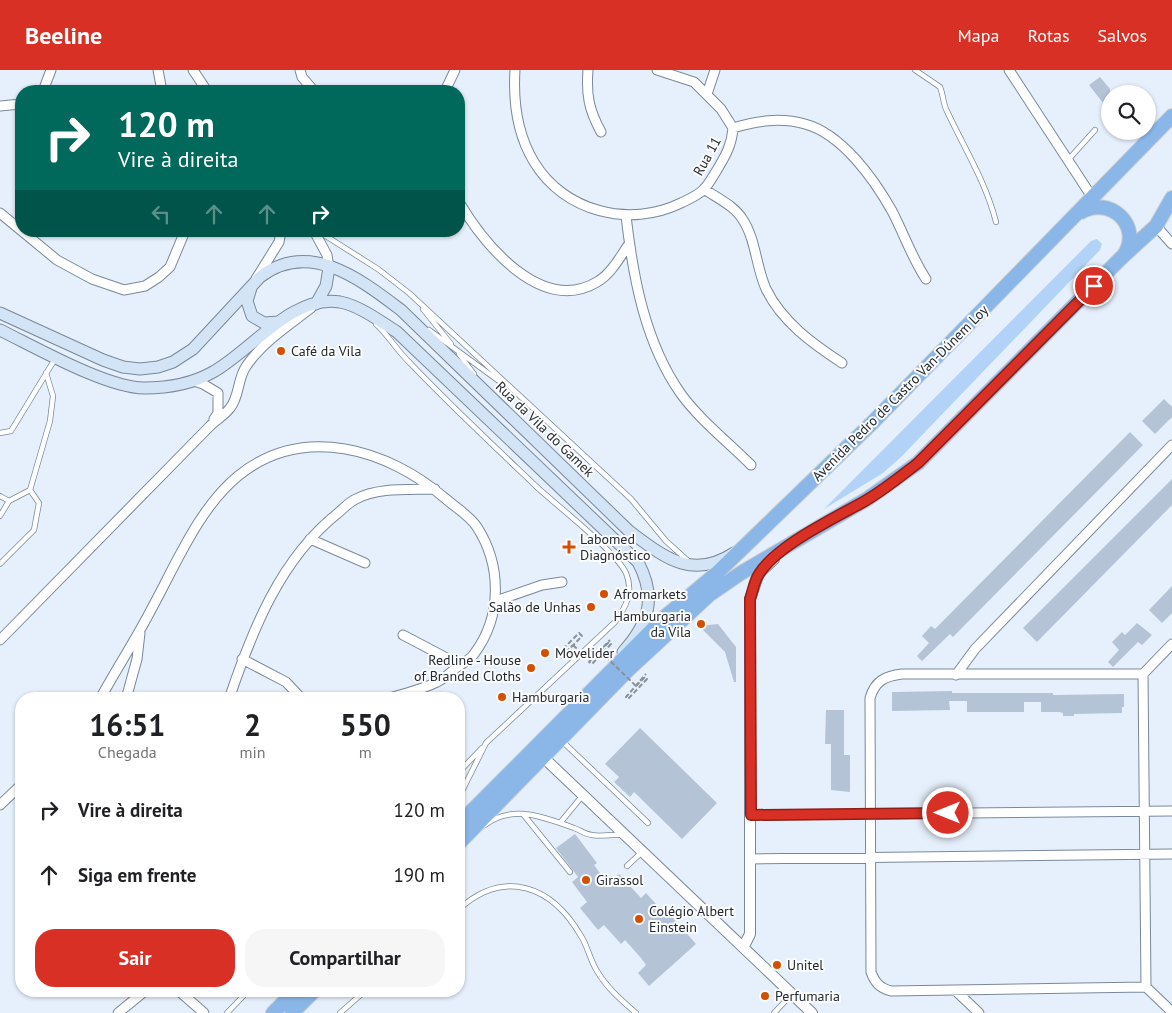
<!DOCTYPE html>
<html lang="pt">
<meta charset="utf-8">
<style>
:root{--surface:#fff;--page:#f6f6f6;--text:#202124;--muted:#757577;--accent:#d93025}
body{margin:0;font-family:"PT Sans",sans-serif;background:var(--page);color:var(--text);height:100vh;display:flex;flex-direction:column;font-size:19px;white-space:nowrap}
*{box-sizing:border-box;margin:0}
p{font-size:16px;color:var(--muted)}
.icon{flex:none;width:28px;height:28px;fill:none;stroke:currentColor;stroke-width:2;stroke-linecap:round;stroke-linejoin:round}
.map{position:relative;flex:1;overflow:hidden}
.side{position:absolute;left:15px;top:622px;width:450px;height:305px;display:flex;flex-direction:column;background:var(--surface);border-radius:20px;box-shadow:0 1px 4px #0004}
.side>*{flex:none}
.hud{position:absolute;left:15px;top:15px;width:450px;height:152px;border-radius:20px;box-shadow:0 1px 4px #0004;background:#00695c;color:#fff;overflow:hidden}
.fabs{position:absolute;left:1101px;top:15px;display:grid;gap:10px}
.fabs a{display:grid;place-items:center;width:55px;height:55px;border-radius:50%;background:var(--surface);box-shadow:0 1px 4px #0004;font-size:25px}
.pin{position:absolute;display:grid;place-items:center;width:42px;height:42px;color:#fff;margin:-21px;border:2px solid #fff;border-radius:50%;box-shadow:0 1px 5px #0007}
.me{position:absolute;width:55px;margin:-28px;rotate:270deg;stroke-linejoin:round;filter:drop-shadow(0 0 4px #0008)}
.turn{display:flex;align-items:center;gap:18px;height:105px;padding:0 20px;font-size:22px}
.turn .icon{width:65px;height:65px;stroke-width:2.5}
.turn b{display:block;font-size:35px;line-height:42px}
.lanes{display:flex;align-items:center;height:48px;padding:0 20px;background:#0003;justify-content:center;gap:25px;direction:ltr}
.lanes .off{opacity:.35}
.eta{display:flex;justify-content:space-evenly;align-items:center;height:85px;text-align:center}
.eta b{font-size:30px;font-weight:800;line-height:35px}
.action{display:flex;gap:10px;margin-top:auto;padding:10px 20px}
.action a{flex:1;height:58px;border-radius:20px;background:var(--accent);color:#fff;font-size:20px;font-weight:800;line-height:58px;text-align:center}
.action a+a{background:var(--page);color:var(--text)}
ul{padding:0;list-style:none}
li{display:flex;align-items:center;gap:15px;height:65px;padding:0 20px}
li div{flex:1}
li b{display:block;font-size:19px}
li em{font-style:normal}
header{display:flex;align-items:center;gap:30px;box-sizing:border-box;height:70px;padding:0 25px;background:var(--accent);color:#fff}
header strong{font-size:24px}
nav{display:flex;gap:28px;margin-inline-start:auto;font-size:18px}
.map>svg:first-child{display:block}
</style>
<header>
<strong>Beeline</strong>
<nav><a>Mapa</a><a>Rotas</a><a>Salvos</a></nav>
</header>
<div class="map">
<svg width="1172" height="943" viewBox="0 0 1172 943">
<rect width="100%" height="100%" fill="#e6f0fc"/>
<path fill="#b2d2f7" d="M1097 169 1102 174 1100 180 902 386 883 403 824 439 1091 171Z"/>
<path fill="#b4c4d6" d="M1100 7 1110 19V42L1089 15Z
M1164 329 1172 337V347L1155 364 1142 351Z
M1130 362 1143 375 953 567 950 564 922 591 917 586 929 573 922 566 931 556 935 559Z
M1172 409V435L1037 572 1023 558Z
M1172 516V543L1162 553 1149 540Z
M1137 553 1152 565 1142 575 1138 572 1113 597 1108 592 1119 580 1112 572 1122 562 1125 565Z
M718 554 736 577V612H734L725 582 699 556Z
M952 621V623H1053V625L1124 624V637H1122V643L1074 644V646H1063V643L1059 642H1041V632H1024V642H967V631H949L950 640 892 641V622Z
M826 640H844V685H850V722L831 720V674H825Z
M640 658 717 733 682 769 634 722 630 727 614 712 619 707 605 694Z
M575 764 597 793 594 795 608 814 619 804 641 828 646 823 665 844 668 842 696 874 649 916 638 903 646 895 641 888 625 870 621 874 604 855 598 860 580 838 587 832 572 812 578 807 556 778Z"/>
<g fill="none" stroke-linecap="round" stroke-linejoin="round">
<defs>
<path id="service" d="M915 0 940 17C943 24 943 32 946 39 963 76 986 112 996 152
M1068 90 1095 60
M318 161 378 199 409 223 631 429 666 471 687 490
M423 239 451 274
M376 254C389 266 398 282 411 294 452 337 496 378 539 419 559 437 616 482 626 503 634 522 626 537 615 552L486 673 459 727
M429 260 499 311
M459 284 474 304
M0 363 11 361 55 289
M0 426 9 431 30 420 50 351 53 326 46 303
M0 446 9 431
M0 494 34 460 39 433 30 420
M562 671 648 753
M459 702 482 678
M523 744 570 802
M560 753 583 725
M485 755C512 734 545 747 574 758 580 760 585 764 592 765 602 767 612 764 623 765
M627 796 642 782
M459 839C505 798 552 816 581 866 588 877 590 890 597 901 607 918 621 930 636 943
M227 943 248 921
M340 943 365 921
M774 943 792 924"/>
<path id="minor" d="M158 0 162 21
M193 0 207 21
M300 0 302 7 314 21
M515 0C513 32 517 64 534 92 564 142 630 158 681 133 689 129 699 125 704 119 709 114 713 106 717 100 726 85 732 74 733 58L721 39 694 12 657 0
M588 0C586 25 589 40 601 62
M1009 0 1092 127
M43 21 51 0
M445 21 455 0
M707 24 715 0
M0 36 21 34
M733 58C757 51 780 47 805 54 842 64 874 109 892 141 904 164 912 188 926 209
M704 119C717 128 735 136 743 150 756 170 756 197 766 219 782 252 813 274 842 293
M459 132C484 174 541 245 597 212 611 204 620 187 629 174
M0 143 57 190 92 209 124 220 145 216 159 207 170 197 185 161
M626 146C633 207 645 273 681 324 700 350 728 372 751 395
M1156 156 1172 174
M314 161 327 185 329 198
M256 209 279 172 281 161
M194 311 203 314 218 323V343L214 349
M310 469 365 493
M496 531 542 515 562 512
M403 565 460 595
M0 570 210 356C216 350 225 345 230 338 240 326 237 308 247 295 263 272 289 255 311 238
M1172 574 1143 604H902C885 606 875 611 870 628L871 902C875 913 880 918 891 921L1146 917 1172 942
M242 589 286 612 302 629
M1143 604 1146 917
M956 605 975 579 1172 375
M100 629C117 598 136 569 152 538 176 494 199 438 238 406 303 353 388 379 446 429 455 437 470 446 477 457 502 496 502 547 474 584 470 590 461 594 456 598 450 603 444 609 437 612 421 620 403 624 386 629
M126 629 137 589 140 563
M229 629C252 561 280 489 338 443 343 439 349 432 356 429 378 417 410 420 435 419
M0 735 21 715
M751 745 1172 741
M750 789 1172 784
M955 920 979 943
M179 921 204 943
M118 943 145 921"/>
<path id="tertiary" d="M543 687 812 943
M744 876 750 864V529L759 503 774 489"/>
<path id="secondary" d="M251 218 247 231 252 246 264 253 279 252
M316 234 326 216 329 198
M0 243 103 290 123 297 140 299 158 297 173 292 193 279 260 207C309 169 360 209 401 240L629 461C663 486 691 511 734 483
M0 260C35 277 107 318 144 318 168 318 192 314 213 302 251 281 292 224 340 232 360 236 380 251 397 262L638 492C657 528 649 553 623 582"/>
<path id="trunk" d="M1081 142C1110 125 1143 156 1124 185
M459 754 667 545 718 502 872 353 1172 46
M459 773 628 600 709 525 741 503 867 429 918 393 1120 189 1156 156 1172 128
M273 943 295 921
M292 943 314 921"/>
</defs>
<use href="#service" stroke="#7a8899" stroke-width="6"/>
<use href="#minor" stroke="#7a8899" stroke-width="11"/>
<use href="#tertiary" stroke="#7a8899" stroke-width="12"/>
<use href="#secondary" stroke="#7a8899" stroke-width="13"/>
<use href="#trunk" stroke="#cfd0d2" stroke-width="16"/>
<path stroke="#89919b" stroke-width="2" stroke-dasharray="5 2.5" stroke-linecap="butt" d="M600 581 609 572 611 574 592 594 589 592 610 570
M561 588 582 566 579 563 558 584 561 587 573 575
M636 616 645 607 647 609 628 629 626 627 646 604"/>
<use href="#service" stroke="#fff" stroke-width="4.5"/>
<use href="#minor" stroke="#fff" stroke-width="9"/>
<use href="#tertiary" stroke="#fff" stroke-width="10"/>
<use href="#secondary" stroke="#d3e4f6" stroke-width="11"/>
<use href="#trunk" stroke="#8ab7e8" stroke-width="14"/>
<path stroke="#89919b" stroke-width="2" stroke-dasharray="5 2.5" stroke-linecap="butt" d="M573 575 590 591
M600 581 636 616"/>
</g>
<g fill="none" stroke-linecap="round" stroke-linejoin="round">
<defs>
<path id="route" d="M948 743 751 745 750 529C753 521 754 511 759 504 777 475 835 448 865 431 884 420 901 406 918 393L1094 216"/>
</defs>
<use href="#route" stroke="#8d1f18" stroke-width="12"/>
<use href="#route" stroke="#d93025" stroke-width="9"/>
</g>
<g fill="#d34f02" stroke="#fcfcfc" stroke-width="2">
<circle cx="281" cy="281" r="5"/>
<path d="M566.5 469.5h5v5h5v5h-5v5h-5v-5h-5v-5h5z"/>
<circle cx="604" cy="524" r="5"/>
<circle cx="591" cy="537" r="5"/>
<circle cx="701" cy="554" r="5"/>
<circle cx="545" cy="583" r="5"/>
<circle cx="531" cy="598" r="5"/>
<circle cx="502" cy="627" r="5"/>
<circle cx="586" cy="810" r="5"/>
<circle cx="639" cy="849" r="5"/>
<circle cx="777" cy="895" r="5"/>
<circle cx="765" cy="926" r="5"/>
</g>
<g text-anchor="middle" dominant-baseline="central" stroke-width="4" stroke-linejoin="round" paint-order="stroke">
<g font-size="14" fill="#242a31" stroke="#fcfcfc">
<text transform="translate(707 86) rotate(-61)">Rua 11</text>
<text transform="translate(900 323) rotate(-45)">Avenida Pedro de Castro Van-Dúnem Loy</text>
<text transform="translate(545 359) rotate(44)">Rua da Vila do Gamek</text>
</g>
<g font-size="14" fill="#242a31" stroke="#fcfcfc" text-anchor="start">
<text x="291" y="281">Café da Vila</text>
<text x="580" y="469">Labomed<tspan x="580" dy="16">Diagnóstico</tspan></text>
<text x="614" y="524">Afromarkets</text>
<text x="581" y="537" text-anchor="end">Salão de Unhas</text>
<text x="691" y="546" text-anchor="end">Hamburgaria<tspan x="691" dy="16">da Vila</tspan></text>
<text x="555" y="583">Movelider</text>
<text x="521" y="590" text-anchor="end">Redline - House<tspan x="521" dy="16">of Branded Cloths</tspan></text>
<text x="512" y="627">Hamburgaria</text>
<text x="596" y="810">Girassol</text>
<text x="649" y="841">Colégio Albert<tspan x="649" dy="16">Einstein</tspan></text>
<text x="787" y="895">Unitel</text>
<text x="775" y="926">Perfumaria</text>
</g>
</g>
</svg>
<div class="fabs">
<a><svg class="icon" aria-label="search" viewBox="0 0 24 24"><circle cx="10" cy="10" r="6"/><path d="M15 15l6 6"/></svg></a>
</div>
<div class="pin" style="left:1094px;top:216px;background:#d93025"><svg class="icon" aria-label="arrive" viewBox="0 0 24 24"><path d="M6 21V4h12l-3 4 3 4H6"/></svg></div>
<svg class="me" style="left:948px;top:743px" viewBox="-20 -20 40 40"><circle r="17" fill="#d93025" stroke="#fff" stroke-width="3"/><path d="M0-11L8 9 0 5-8 9z" fill="#fff"/></svg>
<div class="hud">
<div class="turn"><svg class="icon" aria-label="right" viewBox="0 0 24 24"><path d="M7 20v-9h11M14 6l5 5-5 5"/></svg><div><b>120 m</b>Vire à direita</div></div>
<div class="lanes"><svg class="icon off" aria-label="left" viewBox="0 0 24 24"><path d="M17 20v-9H6M10 6l-5 5 5 5"/></svg><svg class="icon off" aria-label="ahead" viewBox="0 0 24 24"><path d="M12 20V5M6 11l6-6 6 6"/></svg><svg class="icon off" aria-label="ahead" viewBox="0 0 24 24"><path d="M12 20V5M6 11l6-6 6 6"/></svg><svg class="icon" aria-label="right" viewBox="0 0 24 24"><path d="M7 20v-9h11M14 6l5 5-5 5"/></svg></div>
</div>
<section class="side">
<div class="eta">
<div><b>16:51</b><p>Chegada</p></div>
<div><b>2</b><p>min</p></div>
<div><b>550</b><p>m</p></div>
</div>
<ul>
<li><svg class="icon" aria-label="right" viewBox="0 0 24 24"><path d="M7 20v-9h11M14 6l5 5-5 5"/></svg><div><b>Vire à direita</b></div><em>120 m</em></li>
<li><svg class="icon" aria-label="ahead" viewBox="0 0 24 24"><path d="M12 20V5M6 11l6-6 6 6"/></svg><div><b>Siga em frente</b></div><em>190 m</em></li>
</ul>
<div class="action"><a>Sair</a><a>Compartilhar</a></div>
</section>
</div>
